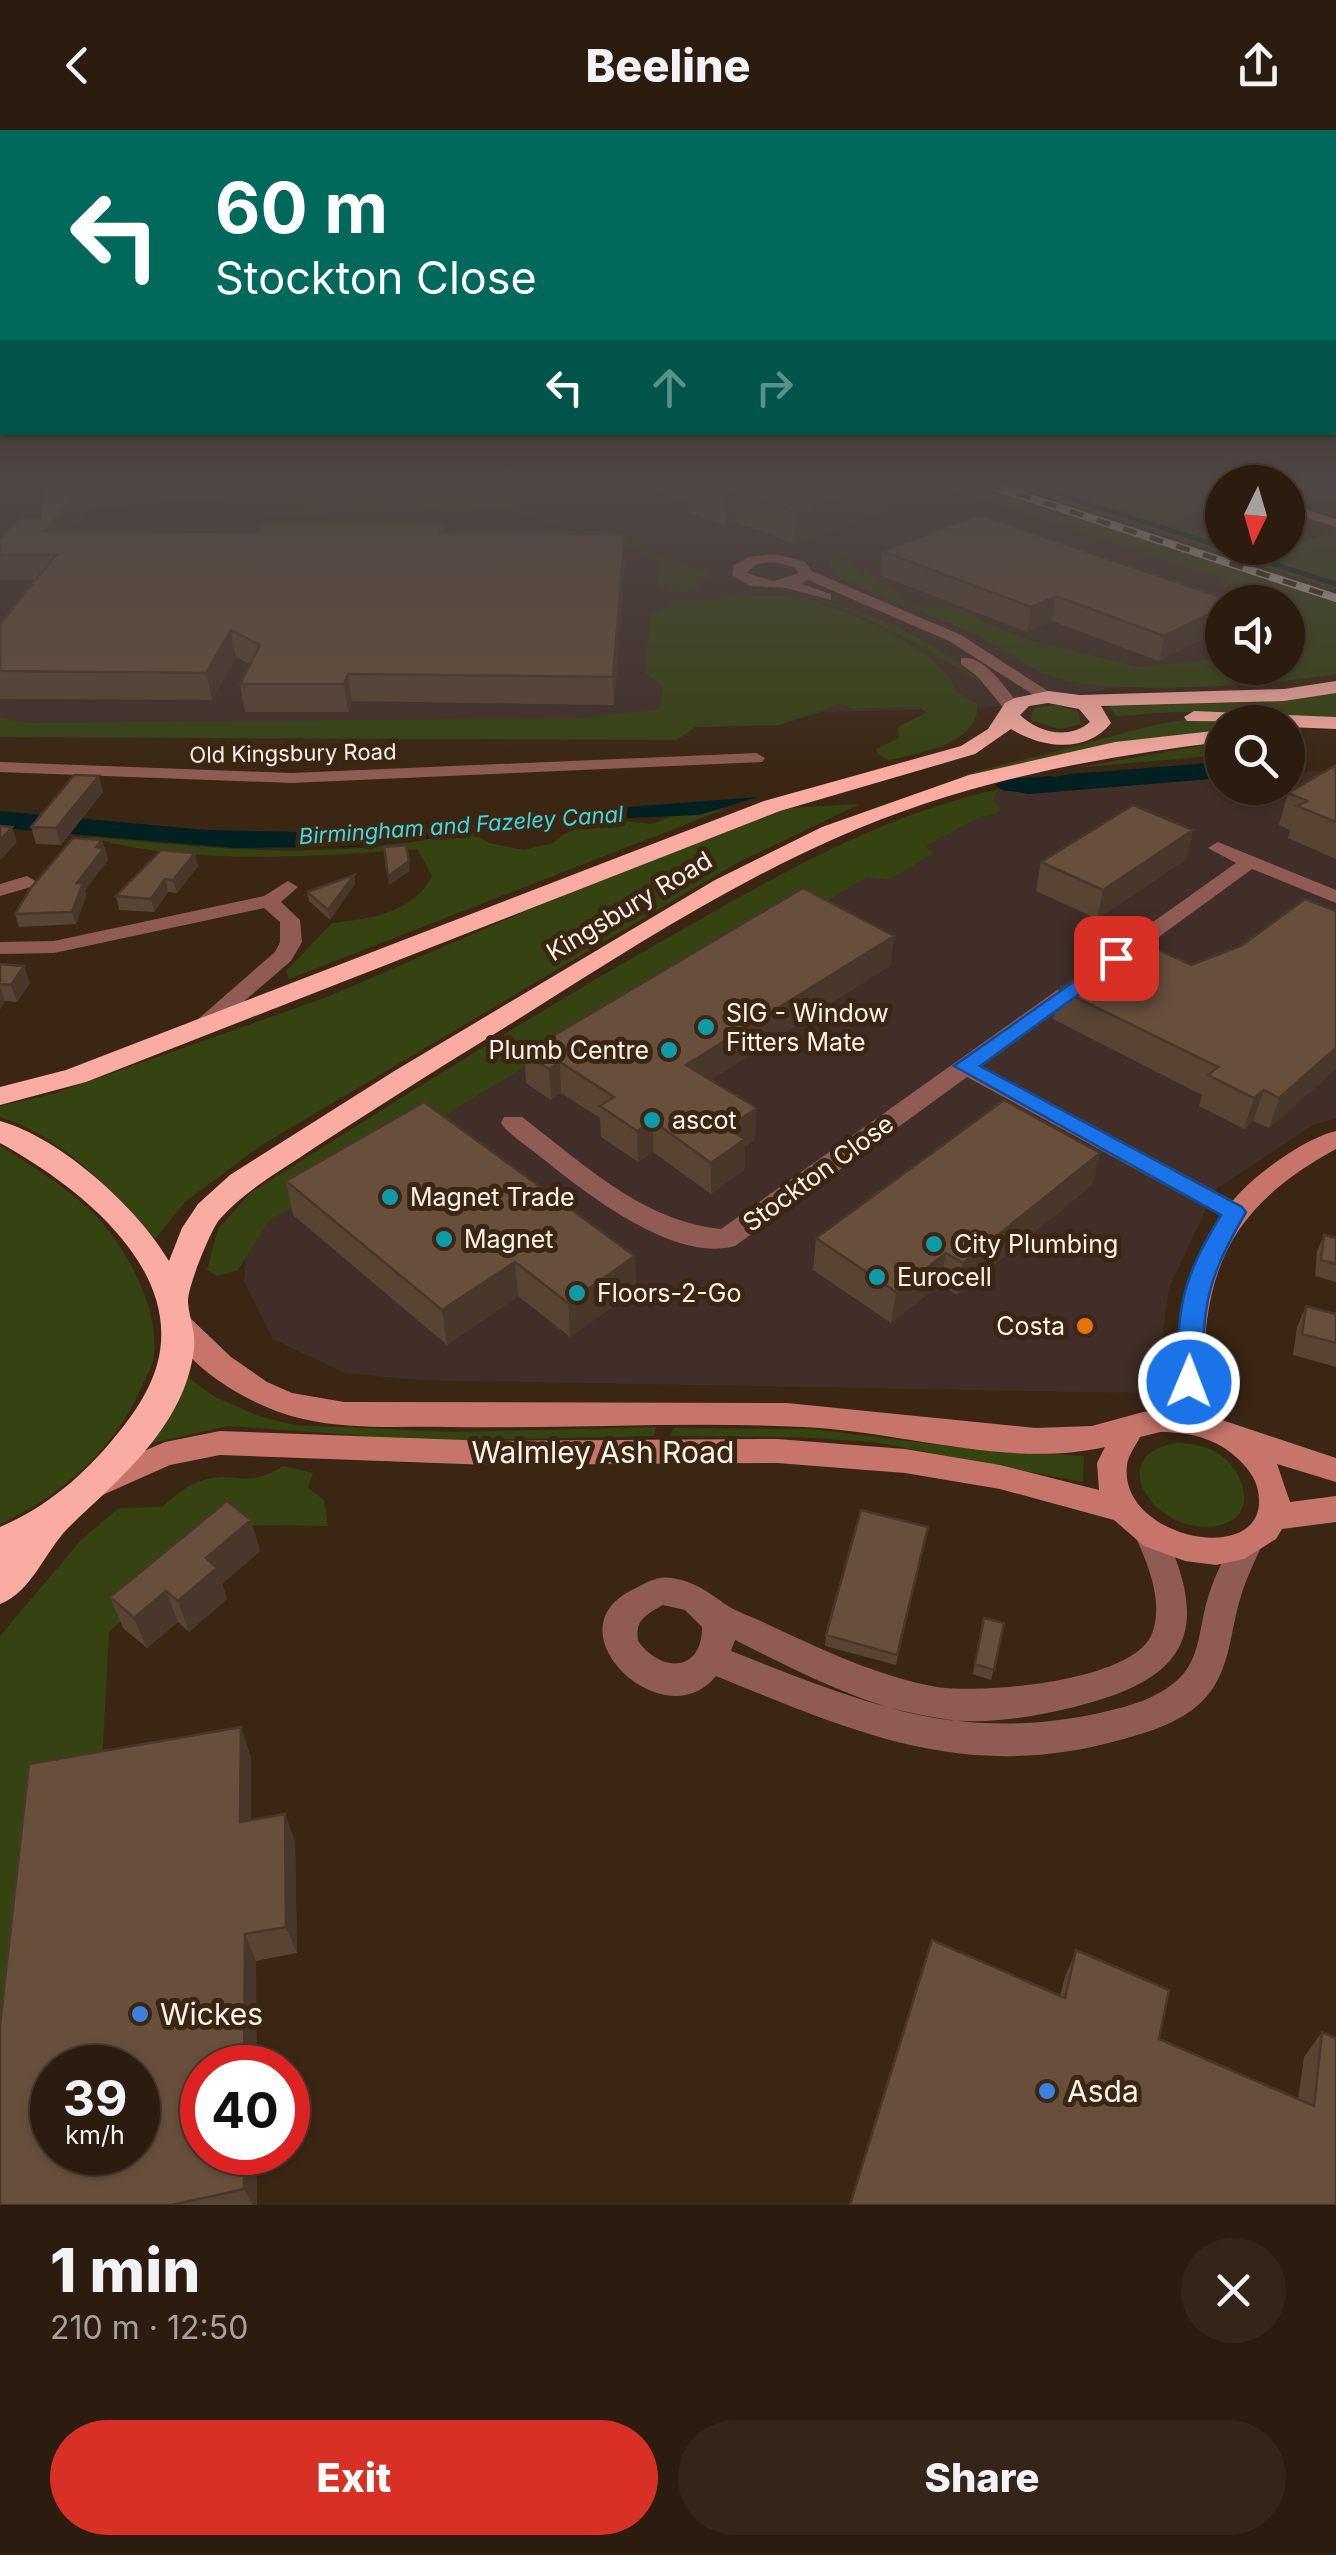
<!DOCTYPE html>
<meta charset="utf-8">
<style>
:root{--surface:#2c1c0f;--page:#342518;--text:#f1f3f6;--muted:#a6a19e;--line:#483a2f;--accent:#d93025}
body{margin:0;font-family:Inter,sans-serif;background:var(--page);color:var(--text);height:100vh;display:flex;flex-direction:column;font-size:38px;white-space:nowrap}
*{box-sizing:border-box;margin:0}
p{font-size:32px;color:var(--muted)}
.icon{flex:none;width:55px;height:55px;fill:none;stroke:currentColor;stroke-width:2;stroke-linecap:round;stroke-linejoin:round}
.map{position:relative;height:2075px;overflow:hidden}
.side{display:flex;flex-direction:column;background:var(--surface);flex:1}
.side>*{flex:none}
.guide{position:absolute;left:0px;top:0px;width:1338px;height:305px;box-shadow:0 2px 8px #0004,0 0 0 2px var(--line);background:#00695c;color:#fff;overflow:hidden}
.needle{width:65px;rotate:185deg}
.tools{position:absolute;left:1205px;top:335px;display:grid;gap:20px}
.tools a{display:grid;place-items:center;width:100px;height:100px;border-radius:50%;background:var(--surface);box-shadow:0 2px 8px #0004,0 0 0 2px var(--line);font-size:50px}
.speed{position:absolute;left:30px;top:1915px;display:flex;gap:20px;font-size:50px;font-weight:700;text-align:center}
.speed>*{display:grid;place-content:center;width:130px;height:130px;border-radius:50%;background:var(--surface);box-shadow:0 2px 8px #0004,0 0 0 2px var(--line);line-height:1}
.speed small{font-size:25px;font-weight:400}
.speed .limit{border:15px solid #d22;background:#fff;color:#111}
.pin{position:absolute;display:grid;place-items:center;width:85px;height:85px;color:#fff;margin:-42px;border-radius:20px;box-shadow:0 5px 15px #0006}
.me{position:absolute;width:110px;margin:-55px;rotate:1deg;stroke-linejoin:round;filter:drop-shadow(0 0 8px #0008)}
.turn{display:flex;align-items:center;gap:35px;height:210px;padding:0 50px;font-size:45px}
.turn .icon{width:130px;height:130px;stroke-width:2.5}
.turn b{display:block;font-size:70px;line-height:85px}
.lanes{display:flex;align-items:center;height:95px;padding:0 50px;background:#0003;justify-content:center;gap:50px;direction:ltr}
.lanes .off{opacity:.35}
.round{display:grid;place-items:center;flex:none;width:105px;height:105px;border-radius:52px;background:var(--page)}
.overview{display:flex;align-items:center;justify-content:space-between;height:170px;padding:0 50px}
h1{font-size:60px;font-weight:800;line-height:75px}
.primary-button{display:flex;gap:20px;margin-top:auto;padding:20px 50px}
.primary-button a{flex:1;height:115px;border-radius:60px;background:var(--accent);color:#fff;font-size:40px;font-weight:800;line-height:115px;text-align:center}
.primary-button a+a{background:var(--page);color:var(--text)}
header{display:flex;justify-content:space-between;align-items:center;height:130px;padding:0 50px;background:var(--surface);font-size:45px;font-weight:800}
.map>svg:first-child{display:block}
</style>
<header><svg class="icon" aria-label="back" viewBox="0 0 24 24"><path d="M15 5l-7 7 7 7"/></svg>Beeline<svg class="icon" aria-label="share" viewBox="0 0 24 24"><path d="M12 15V3M7 8l5-5 5 5M5 13v7h14v-7"/></svg></header>
<div class="map">
<svg width="1336" height="2075" viewBox="0 0 1336 2075">
<rect width="100%" height="100%" fill="#3b2614"/>
<path fill="#412e28" d="M0 355H939L1260 462 1275 472H1222V538H1288V481L1336 541 1281 552 1115 558 986 578 823 582 779 595 695 597 677 610 0 607Z
M1336 640V988L1313 995 1215 1060 1169 1158 1159 1231V1256L1146 1263 417 1250 345 1243 273 1209 244 1151 248 1109 267 1085 869 718 999 659 1029 664 1222 648V658H1288V643Z"/>
<path fill="#354311" d="M939 355H976L1336 471V544C1269 554 1107 569 1046 544 1027 537 1001 517 980 507 936 486 889 471 845 450L829 437 830 431 855 418 858 419 839 428 881 451 908 473 970 482 983 492 1027 509 1139 537 1214 529 1222 530V538H1288V506L1295 499 1288 496V472H1249L1252 469 1221 449Z
M1010 355H1195L1222 362V369L1216 370 1222 373 1183 389V394L1222 408V418H1256L1282 425 1288 418 1336 399V460Z
M473 359 556 391 656 419 650 424 710 443 699 456 675 463 660 456 657 445 663 442 664 437 639 420 513 381 255 384Z
M757 460C825 460 934 505 982 553 931 521 805 443 745 465 762 467 781 464 799 468 842 478 941 517 956 561L977 574C981 613 917 624 888 630L878 624 876 619 899 608 898 597 926 583 919 576 852 579 841 573 779 595 695 597 677 610 0 607V588L26 593 583 588 659 579 663 557 644 542 651 484 671 473 707 471Z
M1336 563V589L1173 582 1117 586 1109 576 1235 573Z
M1056 575 1078 582 1081 594 1060 599 1030 590 1034 578Z
M1184 590 1230 592H1222V600L1105 615 951 649C999 634 1046 625 1094 611 1125 603 1151 594 1184 590Z
M1222 612V625L1074 638Z
M999 659 993 670 1000 679 997 684 980 687 925 716 934 723 889 750 867 747 814 778 719 820 269 1091 238 1140 217 1146 207 1140 218 1099 250 1063C392 974 534 883 680 801 783 742 882 685 999 659Z
M860 674 737 733 260 1016 185 1072 155 1109C114 1062 62 1006 0 987V976L56 963 327 867 605 747 790 678Z
M725 679 289 849 286 841 332 793C370 789 413 783 432 746L417 719C314 727 185 736 85 706 210 719 346 733 469 700L489 713 524 720 553 713 564 704 588 695 618 690 652 694 673 686Z
M0 1015C32 1037 71 1059 98 1088 129 1123 158 1176 154 1226 153 1235 147 1245 143 1254 116 1318 63 1365 0 1394Z
M187 1247 215 1267 259 1286 294 1295 454 1302 656 1297 654 1306 436 1311 229 1296 151 1313 177 1274Z
M673 1298 812 1299 979 1320 1084 1326 1083 1352 874 1312 795 1307 671 1306Z
M1176 1313C1189 1313 1202 1315 1214 1321 1244 1337 1262 1387 1217 1396 1161 1407 1098 1328 1176 1313Z
M283 1336 313 1343 308 1358 324 1370 328 1396 222 1395 109 1502 102 1634 0 2075V1506L81 1410 119 1378 162 1377C174 1366 188 1354 204 1350 235 1340 247 1360 283 1336Z"/>
<path fill="#002022" d="M1222 632V648L1029 664 999 659 1069 644Z
M758 667 699 685 495 694 442 707 352 717 234 718 0 698V681L206 700 304 702Z"/>
<g fill="none" stroke-linecap="round" stroke-linejoin="round">
<path stroke="#002022" stroke-width="5" d="M1029 355 1222 417
M1223 418 1336 454"/>
<path fill="#002022" fill-rule="evenodd" d="M1051 646 1058 648V656L1005 661 995 655 1005 649Z"/>
<path fill="#8f5b54" fill-rule="evenodd" d="M773 424 804 431 812 441 961 505 1057 567 1043 571 949 511 808 450 801 454 831 464V470L786 458 750 456 732 445 734 435 749 427ZM773 432 794 437 799 443 774 451 746 443 757 434Z
M961 528C985 525 1004 557 1018 573V581H1006L978 547 961 534Z
M756 623 765 628 762 632 292 653 0 642V632L292 643Z
M1218 712 1336 760V773L1252 739 982 936 1243 1076 1247 1082 1243 1088H1225L967 947 735 1116C674 1133 587 1064 542 1028 529 1017 511 1007 501 993L504 987H522C583 1033 642 1091 721 1099L1236 733 1208 718Z
M27 746 37 752 34 756 0 766V754Z
M288 751 298 757 281 772 300 790 302 812 291 831 208 902 200 904 189 897 275 822 280 812V792L264 778 54 823 0 824V812L54 811 264 766Z
M1150 1391 1161 1395C1215 1505 1185 1551 1070 1578 1029 1588 983 1595 941 1589 869 1579 799 1542 735 1510L731 1521C859 1571 955 1613 1095 1584 1126 1577 1162 1569 1184 1543 1200 1523 1200 1495 1207 1471 1213 1449 1224 1428 1234 1407L1245 1404 1256 1407 1261 1417C1254 1433 1246 1449 1241 1466 1230 1500 1231 1538 1207 1566 1186 1591 1150 1602 1120 1610 966 1653 856 1603 716 1546 665 1610 550 1503 630 1461 644 1454 656 1445 672 1448 694 1451 708 1462 725 1474 737 1482 753 1487 767 1494 821 1519 876 1546 937 1557 981 1564 1129 1552 1151 1506 1165 1474 1148 1433 1134 1404L1139 1395ZM663 1475 685 1480 702 1497C702 1543 661 1543 638 1511 635 1489 646 1485 663 1475Z"/>
<path fill="#c7756a" fill-rule="evenodd" d="M1201 355H1222V363L1202 358Z
M1288 374 1336 389V397L1288 382Z
M1336 1001V1019C1217 1084 1200 1154 1204 1284L1336 1328V1352L1277 1334 1290 1372 1336 1366V1392L1282 1399 1276 1409 1244 1429 1216 1435 1185 1431 1144 1416 1114 1390 1000 1359 905 1343 777 1333 490 1335 220 1325 170 1335 98 1367 87 1363 83 1354 87 1345 165 1312 220 1301 490 1311 777 1309 905 1319 1000 1335 1099 1360 1097 1333 1105 1317C1010 1339 900 1301 803 1297 685 1291 566 1299 447 1297 400 1296 350 1300 303 1289 251 1277 190 1240 163 1192L167 1185 177 1182 187 1185 231 1227 267 1252 292 1263 344 1272 787 1273 1035 1298 1092 1296 1143 1282 1174 1279C1173 1185 1189 1097 1268 1038 1288 1023 1312 1007 1336 1001ZM1160 1302C1193 1302 1222 1310 1244 1335 1253 1345 1259 1356 1259 1370 1261 1437 1118 1408 1127 1335 1128 1326 1136 1315 1140 1307Z"/>
<path fill="#faaca2" fill-rule="evenodd" d="M1336 551V563L1284 571 1101 576 1111 593C1086 624 1042 618 1011 599L975 624 780 681 86 952 0 975V957L66 940 764 671 961 616 988 599 1005 573 1015 568 1048 561 1080 565 1284 559ZM1048 573 1079 579 1090 592C1069 610 1039 603 1020 585L1029 576Z
M1194 581 1336 587V599L1288 597V592L1187 591 1184 587Z
M1222 600V612C1090 628 959 653 836 708 700 768 576 855 449 932 404 960 359 989 314 1018 282 1040 245 1060 219 1090 210 1102 187 1158 188 1172 189 1188 196 1202 194 1219 185 1296 119 1349 68 1398 45 1421 32 1462 0 1474V1397C45 1378 83 1346 114 1308 135 1283 155 1254 160 1221 174 1129 71 1052 0 1013V991C61 1008 138 1078 169 1131L182 1098 198 1074 230 1045 396 940 715 750 822 697 969 645 1115 612Z"/>
<defs>
<path id="rail" d="M990 355 1336 468"/>
</defs>
<use href="#rail" stroke="#d5c7bc" stroke-width="8"/>
<use href="#rail" stroke="#3b2614" stroke-width="5" stroke-dasharray="14" stroke-linecap="butt"/>
</g>
<path fill="#594434" d="M44 355 278 362 90 378 71 401 625 404V429L614 575 352 571 348 582H245L240 554 250 534 236 527 212 570 0 569V494L36 450H0V409L40 388Z
M641 355H890L888 380 795 414 736 392 725 396 688 382 689 373Z
M1288 355H1336V372L1325 367 1300 373 1288 367Z
M882 421 1235 472 1159 531 1052 491 1027 502 880 445Z
M1336 635V729L1288 708 1290 700 1279 695 1288 663Z
M103 662 61 715 36 714 31 697Z
M1193 700 1186 729 1097 789 1036 761 1041 732Z
M102 710 108 730 85 760 86 766 76 794 19 797 15 784Z
M195 723 198 736 177 763 168 762 154 782 119 780 116 766Z
M354 745 355 754 330 790 309 771 307 762Z
M0 834 30 853 17 872 5 871 0 879Z
M891 835 710 950 755 1010 745 1016 744 1040 711 1064 653 1022 638 1032 601 1007 600 988 561 963 551 970 526 953 524 923Z
M1059 859 1336 939 1269 998 1253 991 1244 999 1199 976 1202 965 1053 889Z
M1100 1023 1092 1055 957 1165 940 1154 891 1193 813 1140 816 1108Z
M286 1051 635 1126 636 1160 570 1207 518 1166 447 1215 293 1085Z
M1324 1105 1336 1108V1152L1315 1146 1317 1121Z
M1306 1176 1336 1184V1237L1293 1225 1297 1197Z
M251 1390 260 1421 222 1454 227 1469 189 1502 178 1492 147 1518 123 1498 110 1467Z
M928 1397 896 1535 825 1516 826 1505Z
M984 1488 1004 1493 991 1550 973 1544Z
M251 1627V1690L285 1684 295 1712 297 1823 256 1831 202 2022H257V2075H0Z
M1076 1820 1159 1909 1298 1969 1304 1927 1322 1902 1336 2075 1060 1866 1065 1847Z"/>
<path fill="#48372a" d="M83 355H277L278 362 90 378 51 425 45 401Z
M877 355H890L888 380 795 414 796 383Z
M1328 356 1325 367 1300 373 1303 361Z
M737 362 736 392 725 396V365Z
M625 404V429L614 575 613 547Z
M1056 466 1052 491 1027 502 1031 477Z
M1222 478V500L1159 531 1164 506Z
M231 500 236 527 212 570 206 543Z
M348 544 352 571 348 582 344 554Z
M99 646 103 662 61 715 56 698Z
M12 697 17 712 0 731V710Z
M1193 700 1186 729 1097 789 1103 760Z
M102 710 108 730 85 760 86 766 76 794 72 782 77 753Z
M195 723 198 736 177 763 173 750Z
M409 731 410 741 389 755 388 746Z
M354 745 355 754 330 790 328 780Z
M165 749 168 762 154 782 151 769Z
M894 806 891 835 685 966 686 935Z
M24 836 30 853 17 872 11 855Z
M0 856 5 871 0 879Z
M1336 918V939L1269 998 1279 968Z
M560 932 561 963 551 970 549 939Z
M1264 960 1253 991 1244 999 1254 968Z
M757 978 755 1010 745 1016 744 1040 711 1064V1033L727 998Z
M653 991V1022L638 1032 637 1001Z
M1100 1023 1092 1055 957 1165 963 1133Z
M946 1123 940 1154 891 1193 896 1162Z
M635 1126 636 1160 570 1207 568 1173Z
M515 1132 518 1166 447 1215 442 1180Z
M251 1390 260 1421 222 1454 227 1469 189 1502 178 1471 206 1428Z
M166 1461 178 1492 147 1518 134 1488Z
M241 1597 251 1627V1720L240 1692Z
M285 1684 295 1712 297 1823 286 1797Z
M245 1804 256 1831 257 1938H244Z
M244 2022H257V2075H253L244 2059Z"/>
<path fill="#674f3c" stroke="#48372a" stroke-width="2.5" fill-rule="evenodd" d="M44 355H83L45 401 258 402 262 395H444L440 403 625 404 613 547 348 544 344 554H240L260 515 231 500 206 543 0 541V494L56 425H0V409L19 388H40Z
M697 355H877L796 383 737 362 725 365Z
M1289 355H1336V359L1328 356 1303 361Z
M979 385 1235 472H1222V478L1164 506 1056 466 1031 477 882 421Z
M1336 635V692L1297 676 1307 671 1288 663Z
M74 645 99 646 56 698 31 697Z
M1133 675 1193 700 1103 760 1041 732Z
M0 696 12 697 0 710Z
M73 708 102 710 96 717 104 718 77 753H83L72 782 15 784 30 759Z
M406 715 409 731 388 746 384 717Z
M161 720 195 723 173 750 165 749 151 769 116 766Z
M354 745 328 780 307 762Z
M803 758 894 806 686 935 757 978 727 998 745 1009 711 1033 653 991 637 1001 600 976 614 967 560 932 549 939 524 923Z
M1305 769 1336 781V918L1279 968 1264 960 1254 968 1208 945 1218 937 1059 859 1132 807 1191 835 1241 816Z
M0 834 24 836 11 855 0 854Z
M1004 970 1100 1023 963 1133 946 1123 896 1162 816 1108Z
M424 972 635 1126 568 1173 515 1132 442 1180 286 1051Z
M1324 1105 1336 1108V1134L1321 1130Z
M1306 1176 1336 1184V1213L1302 1204Z
M227 1371 251 1390 206 1428 217 1438 178 1471 166 1461 134 1488 110 1467Z
M861 1380 928 1397 897 1525 826 1505Z
M984 1488 1004 1493 994 1540 975 1534Z
M241 1597 240 1692 285 1684 286 1797 245 1804 244 1938H202V2022H244V2059L172 2075H0V1895L29 1634ZM52 1938H138V2022H52Z
M932 1810 1065 1868 1076 1820 1125 1841 1169 1860 1159 1909 1314 1976 1322 1902 1336 1908V2075H850Z"/>
<linearGradient id="sky" x2="0" y2="1"><stop stop-color="#20150b"/><stop offset="0.55" stop-color="#4f4745"/><stop offset="1" stop-color="#4f4745" stop-opacity="0"/></linearGradient>
<rect width="1336" height="645" fill="url(#sky)"/>
<path fill="#1a73e8" stroke="#114b97" stroke-width="2.5" d="M1116 822 1123 824V832L980 936 1242 1077 1246 1082C1205 1153 1204 1172 1202 1252L1198 1259H1179L1176 1252C1179 1174 1180 1153 1221 1085L954 936Z"/>
<g fill="#0f9aa8" stroke="#3b2614" stroke-width="4">
<circle cx="706" cy="897" r="10"/>
<circle cx="669" cy="920" r="10"/>
<circle cx="652" cy="990" r="10"/>
<circle cx="390" cy="1067" r="10"/>
<circle cx="444" cy="1109" r="10"/>
<circle cx="934" cy="1114" r="10"/>
<circle cx="877" cy="1147" r="10"/>
<circle cx="577" cy="1163" r="10"/>
</g>
<circle fill="#e8710a" stroke="#3b2614" stroke-width="4" cx="1085" cy="1196" r="10"/>
<g fill="#3f7fe0" stroke="#3b2614" stroke-width="4">
<circle cx="140" cy="1884" r="10"/>
<circle cx="1047" cy="1961" r="10"/>
</g>
<g text-anchor="middle" dominant-baseline="central" stroke-width="10" stroke-linejoin="round" paint-order="stroke">
<g font-size="22" fill="#fef2e9" stroke="#3b2614">
<text transform="translate(293 623) rotate(-1)">Old Kingsbury Road</text>
</g>
<g font-size="22" font-style="italic" fill="#3cdae0" stroke="#3b2614">
<text transform="translate(461 695) rotate(-4)">Birmingham and Fazeley Canal</text>
</g>
<g font-size="25" fill="#fef2e9" stroke="#3b2614">
<text transform="translate(629 776) rotate(-31)">Kingsbury Road</text>
<text transform="translate(818 1043) rotate(-36)">Stockton Close</text>
</g>
<g font-size="25" fill="#fef2e9" stroke="#3b2614" text-anchor="start">
<text x="726" y="883">SIG - Window<tspan x="726" dy="29">Fitters Mate</tspan></text>
<text x="649" y="920" text-anchor="end">Plumb Centre</text>
<text x="672" y="990">ascot</text>
<text x="410" y="1067">Magnet Trade</text>
<text x="464" y="1109">Magnet</text>
<text x="954" y="1114">City Plumbing</text>
<text x="897" y="1147">Eurocell</text>
<text x="597" y="1163">Floors-2-Go</text>
<text x="1065" y="1196" text-anchor="end">Costa</text>
</g>
<g font-size="30" fill="#fef2e9" stroke="#3b2614">
<text x="603" y="1322">Walmley Ash Road</text>
</g>
<g font-size="30" fill="#fef2e9" stroke="#3b2614" text-anchor="start">
<text x="160" y="1884">Wickes</text>
<text x="1067" y="1961">Asda</text>
</g>
</g>
</svg>
<div class="tools">
<a><svg class="needle" viewBox="-14 -14 28 28"><path d="M0-13l5 13h-10z" fill="#e53935"/><path d="M0 13l5-13h-10z" fill="#a6a19e"/></svg></a>
<a><svg class="icon" aria-label="sound" viewBox="0 0 24 24"><path d="M4 9h4l5-4v14l-5-4H4zM17 9q2 3 0 6"/></svg></a>
<a><svg class="icon" aria-label="search" viewBox="0 0 24 24"><circle cx="10" cy="10" r="6"/><path d="M15 15l6 6"/></svg></a>
</div>
<div class="speed"><div>39<small>km/h</small></div><div class="limit">40</div></div>
<div class="pin" style="left:1116px;top:828px;background:#d93025"><svg class="icon" aria-label="arrive" viewBox="0 0 24 24"><path d="M6 21V4h12l-3 4 3 4H6"/></svg></div>
<svg class="me" style="left:1189px;top:1252px" viewBox="-20 -20 40 40"><circle r="17" fill="#1a73e8" stroke="#fff" stroke-width="3"/><path d="M0-11L8 9 0 5-8 9z" fill="#fff"/></svg>
<div class="guide">
<div class="turn"><svg class="icon" aria-label="left" viewBox="0 0 24 24"><path d="M17 20v-9H6M10 6l-5 5 5 5"/></svg><div><b>60 m</b>Stockton Close</div></div>
<div class="lanes"><svg class="icon" aria-label="left" viewBox="0 0 24 24"><path d="M17 20v-9H6M10 6l-5 5 5 5"/></svg><svg class="icon off" aria-label="ahead" viewBox="0 0 24 24"><path d="M12 20V5M6 11l6-6 6 6"/></svg><svg class="icon off" aria-label="right" viewBox="0 0 24 24"><path d="M7 20v-9h11M14 6l5 5-5 5"/></svg></div>
</div>
</div>
<section class="side">
<div class="overview"><div><h1>1 min</h1><p>210 m · 12:50</p></div><a class="round"><svg class="icon" aria-label="close" viewBox="0 0 24 24"><path d="M6 6l12 12M18 6L6 18"/></svg></a></div>
<div class="primary-button"><a>Exit</a><a>Share</a></div>
</section>
